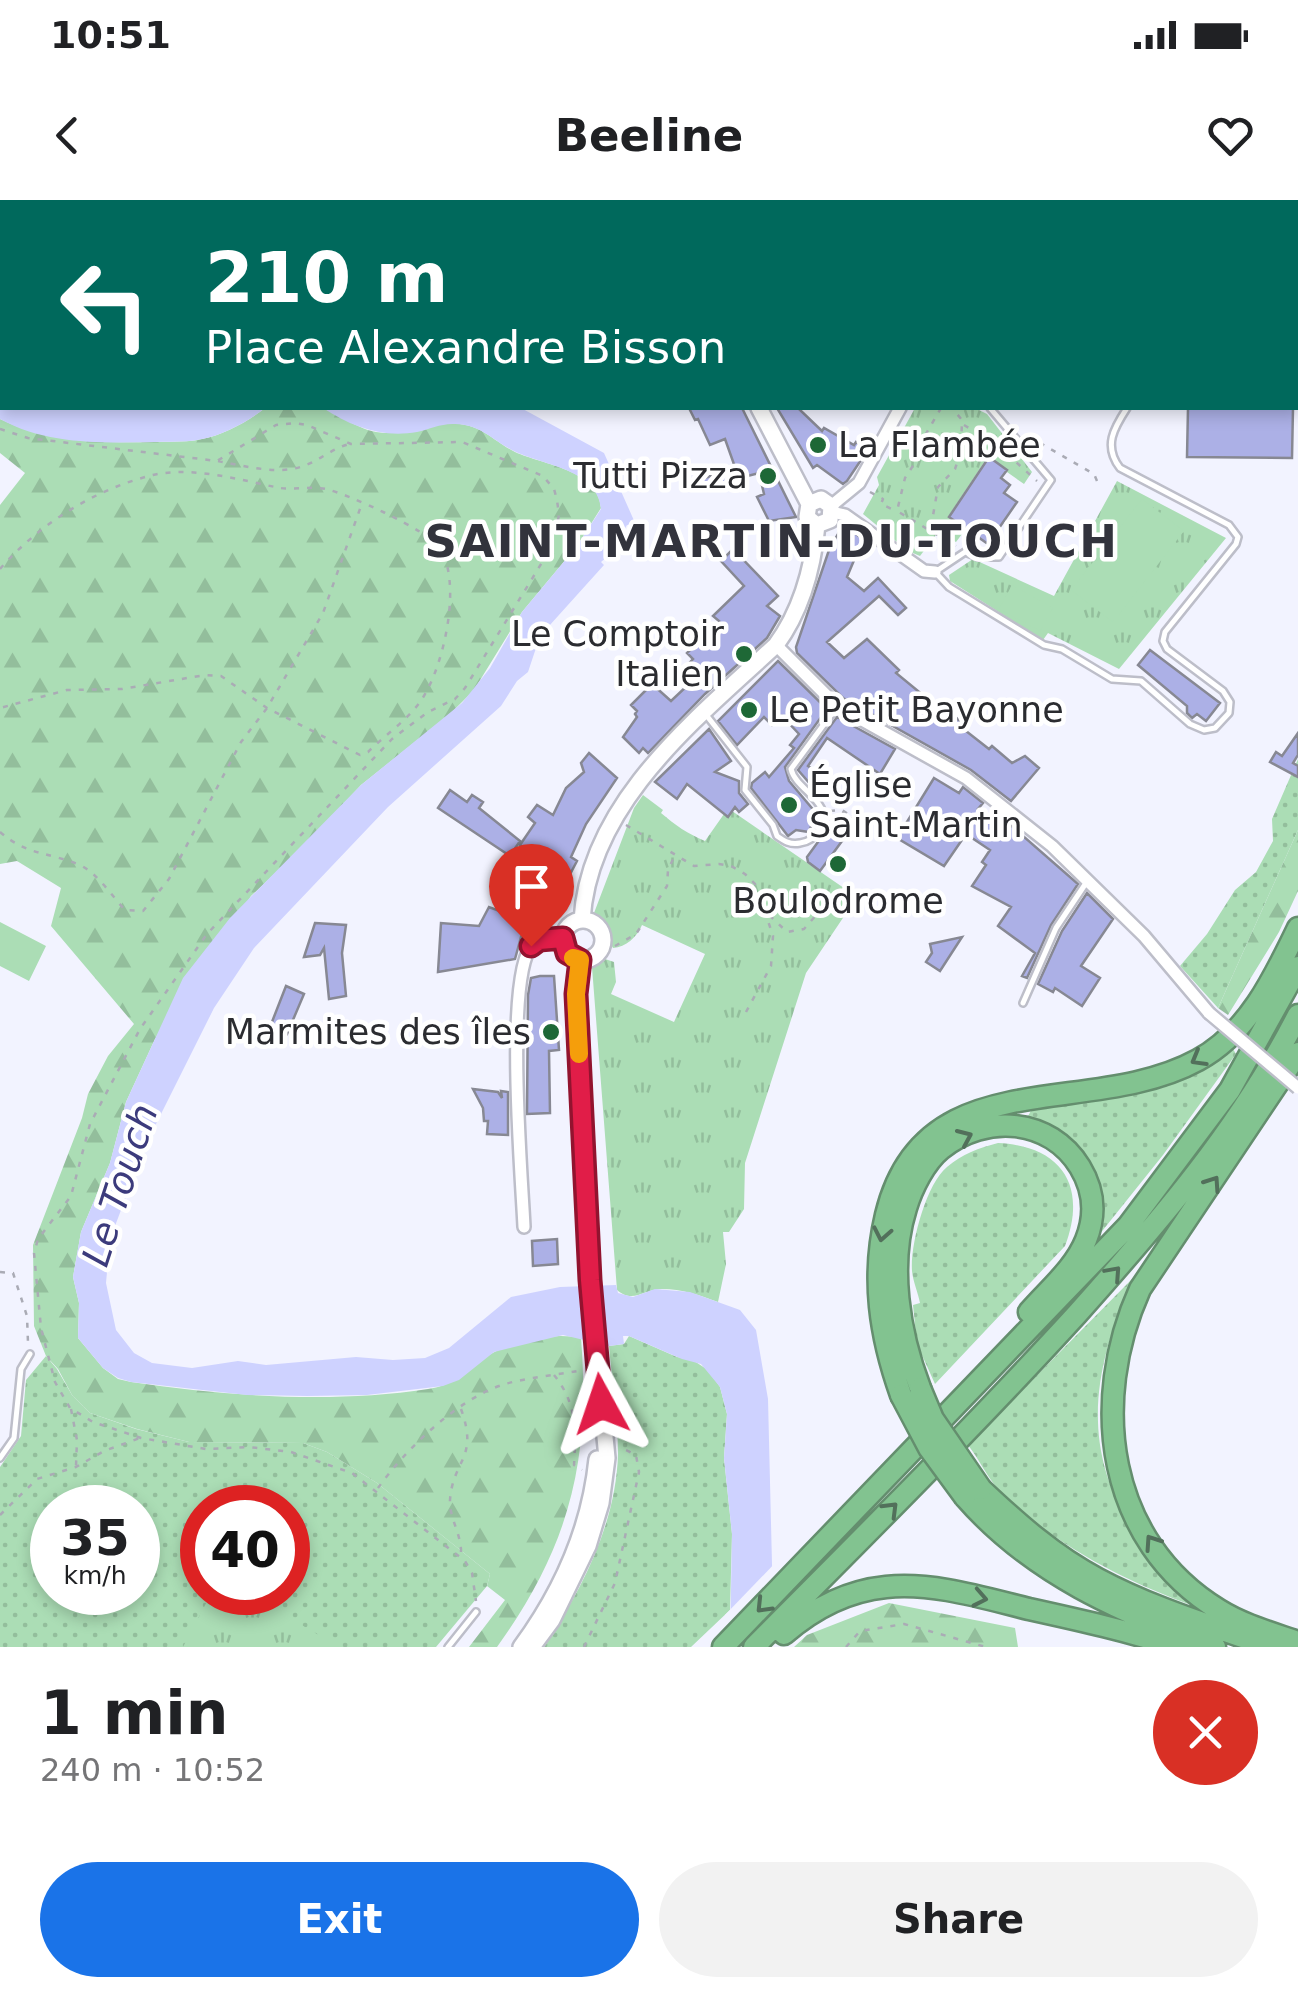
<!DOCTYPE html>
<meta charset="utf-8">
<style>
:root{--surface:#fff;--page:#f2f2f2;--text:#202124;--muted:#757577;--accent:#1a73e8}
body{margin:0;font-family:"DejaVu Sans",sans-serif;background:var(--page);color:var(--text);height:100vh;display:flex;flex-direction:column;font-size:38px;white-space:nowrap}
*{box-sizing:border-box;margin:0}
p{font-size:32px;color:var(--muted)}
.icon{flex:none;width:55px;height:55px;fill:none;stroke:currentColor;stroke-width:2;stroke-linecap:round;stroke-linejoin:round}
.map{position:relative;height:1447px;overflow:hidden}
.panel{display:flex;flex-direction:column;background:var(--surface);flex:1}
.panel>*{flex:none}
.banner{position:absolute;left:0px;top:0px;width:1300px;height:210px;box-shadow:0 5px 15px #0003;background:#00695c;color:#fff;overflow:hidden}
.speed{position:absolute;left:30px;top:1285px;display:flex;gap:20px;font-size:50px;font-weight:700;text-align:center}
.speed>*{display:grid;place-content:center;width:130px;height:130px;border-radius:50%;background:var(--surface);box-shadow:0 5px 15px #0003;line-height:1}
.speed small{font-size:25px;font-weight:400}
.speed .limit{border:15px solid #d22;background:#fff;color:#111}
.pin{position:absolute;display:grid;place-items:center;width:85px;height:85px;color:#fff;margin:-102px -42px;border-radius:50% 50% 50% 0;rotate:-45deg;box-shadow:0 0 10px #0007}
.pin .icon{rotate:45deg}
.me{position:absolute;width:110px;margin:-55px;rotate:355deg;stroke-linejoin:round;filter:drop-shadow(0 0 8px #0008)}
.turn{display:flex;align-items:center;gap:35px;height:210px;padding:0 40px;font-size:45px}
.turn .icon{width:130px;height:130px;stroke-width:2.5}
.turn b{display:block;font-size:70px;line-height:85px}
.round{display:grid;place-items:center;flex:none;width:105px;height:105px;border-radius:52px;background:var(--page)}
.headline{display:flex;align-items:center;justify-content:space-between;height:170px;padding:0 40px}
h1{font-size:60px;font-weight:700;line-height:75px}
.cta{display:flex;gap:20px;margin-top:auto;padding:20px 40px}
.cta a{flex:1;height:115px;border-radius:60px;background:var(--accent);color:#fff;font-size:40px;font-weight:700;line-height:115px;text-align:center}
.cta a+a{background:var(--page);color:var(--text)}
.status{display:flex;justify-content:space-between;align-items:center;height:70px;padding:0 50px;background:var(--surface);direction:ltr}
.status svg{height:28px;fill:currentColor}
header{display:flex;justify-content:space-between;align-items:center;height:130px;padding:0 40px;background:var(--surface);font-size:45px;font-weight:700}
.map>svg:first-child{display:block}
</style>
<div class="status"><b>10:51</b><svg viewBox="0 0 49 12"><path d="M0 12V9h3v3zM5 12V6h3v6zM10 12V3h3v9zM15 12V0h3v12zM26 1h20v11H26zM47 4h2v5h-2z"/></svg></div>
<header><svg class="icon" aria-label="back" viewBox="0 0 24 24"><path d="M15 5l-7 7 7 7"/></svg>Beeline<svg class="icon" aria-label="heart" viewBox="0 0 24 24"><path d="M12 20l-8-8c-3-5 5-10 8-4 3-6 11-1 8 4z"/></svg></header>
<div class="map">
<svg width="1298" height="1447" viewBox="0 0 1298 1447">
<defs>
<pattern id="grass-dots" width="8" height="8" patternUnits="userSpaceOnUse" patternTransform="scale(2.5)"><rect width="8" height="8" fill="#abddb5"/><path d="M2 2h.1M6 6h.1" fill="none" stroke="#93be9c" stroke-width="1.8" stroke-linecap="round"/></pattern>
<pattern id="forest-firs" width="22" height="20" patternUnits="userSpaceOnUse" patternTransform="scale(2.5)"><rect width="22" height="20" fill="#abddb5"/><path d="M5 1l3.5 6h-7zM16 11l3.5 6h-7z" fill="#93be9c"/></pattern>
<pattern id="park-tufts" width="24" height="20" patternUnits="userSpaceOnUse" patternTransform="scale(2.5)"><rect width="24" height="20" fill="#abddb5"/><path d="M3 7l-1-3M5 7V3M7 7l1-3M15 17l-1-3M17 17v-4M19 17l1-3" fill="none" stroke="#93be9c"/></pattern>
</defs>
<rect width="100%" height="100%" fill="#f2f3ff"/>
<path fill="url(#grass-dots)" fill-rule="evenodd" d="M1298 559V630L1218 808 1180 766 1207 734 1235 690 1256 672 1273 641 1272 619Z
M1233 849 1236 854 1163 955 1099 1035C1104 971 1086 942 1027 918L1033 907 1113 898 1169 884Z
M998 943C1061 946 1088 985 1065 1046L935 1184 917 1144 913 1105 920 1103C918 1092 913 1082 912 1071 910 1045 926 984 947 967 962 954 979 948 998 943Z
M1133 1078C1090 1176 1079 1254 1143 1347 1158 1368 1177 1387 1194 1406 1124 1381 1052 1344 999 1290 987 1277 979 1259 968 1245Z
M629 1136 677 1157 691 1159 708 1170 720 1187 727 1214 724 1258 732 1334 730 1410 691 1447H544C582 1389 616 1324 618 1254 618 1218 612 1181 609 1146L624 1144Z
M46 1156 57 1169 72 1195 90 1213 136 1229 189 1242 303 1243 327 1252 377 1283 490 1374 487 1386 436 1447H0V1267L21 1236 26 1180ZM52 1308H138V1392H52ZM202 1308H288V1392H202Z"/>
<path fill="url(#forest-firs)" d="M265 208C283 208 302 205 320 208 334 210 354 228 376 232 407 237 433 221 460 224 484 227 495 242 515 252 543 265 598 269 601 308L577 346 522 412 474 490 449 515 361 585 304 646 251 696 155 839 126 902 110 963 81 1032 73 1077 79 1103 78 1138 103 1168 118 1179 131 1182C228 1196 330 1204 428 1189 451 1186 461 1174 480 1161 504 1142 552 1131 581 1138 591 1261 569 1347 497 1447H469L505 1400 487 1386 490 1374 377 1283 327 1252 303 1243 189 1242 137 1229 90 1213 72 1195 58 1169 46 1156 34 1126 33 1045 82 918 88 894 108 856 134 824 51 726 61 688 17 661 0 664V305L25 273 0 253V219C49 243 101 243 155 242 170 241 187 243 202 239 223 235 249 221 265 208Z
M1298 630V691L1279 732 1228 815 1218 808Z
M889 1403 1015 1428 1018 1447H794L807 1435Z"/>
<path fill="url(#park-tufts)" d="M915 208H975L987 214 1032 272 1024 284 987 258 948 317 965 330 956 342 938 332 920 356 908 351 863 314 879 285 877 277Z
M1117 281 1226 338 1119 469 1048 433 1043 440 950 381 949 375 973 359 1054 396Z
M643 595 663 610 661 613C675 625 688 634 705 641L724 614 728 616 732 611 857 697 806 773 745 963 744 1009 729 1032H723L726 1064 718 1102C699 1095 682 1089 662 1089 644 1089 633 1104 617 1090L592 767 602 758 614 762 616 782 611 794 674 822 705 754 642 725C637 737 626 747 613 748L594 713 634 608Z
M212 1392 247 1393 339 1447H183Z"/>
<path fill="#abddb5" d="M1142 299 1184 331 1113 422 1071 390Z
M1012 385 1053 408 1040 431 999 409Z
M0 722 46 746 29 781 0 766Z"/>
<path fill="#ced2ff" d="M0 158 2 208H265C249 221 223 235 202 239 187 243 170 241 155 242 102 243 47 245 0 219Z
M323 208H521L604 253 636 325H627L608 356 601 362 604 365 540 436 528 472 517 481 501 506 388 607 254 748 214 808 147 942 110 1039 106 1083 116 1130 134 1153 152 1163 192 1168 238 1161 266 1165 356 1157 393 1160 425 1158 449 1148 511 1097 560 1087 616 1085 618 1093 633 1097 655 1089 690 1092 740 1110 756 1130 768 1199 774 1447H730L732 1334 724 1258 727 1214 720 1187 701 1164 682 1159 629 1136H623L624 1144 609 1146 563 1135 494 1152 459 1180 443 1186 367 1195 307 1196 247 1195 131 1182 118 1178 103 1168 78 1138 79 1103 73 1077 81 1032 110 963 126 902 183 778 230 718 361 585 462 503 490 468 522 412 577 346 601 309C598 270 544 265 516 252 494 242 481 224 455 224 442 223 430 229 417 232 382 238 352 227 323 208Z"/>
<path fill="#f2f3ff" d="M779 1359V1447H725V1415Z"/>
<path fill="#acb0e6" stroke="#878893" stroke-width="2.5" d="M689 208H742L796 317 769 321 757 297 764 294 759 273 705 287 702 279 735 267 725 239 710 245 698 219 695 220Z
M777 208H798L822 231 824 228 854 245 856 242 865 247 858 258 861 260 847 281 843 284 817 265 813 268Z
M1188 208H1293L1292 258 1187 257Z
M989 257 1007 270 1001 278 1010 285 1004 293 1017 302 988 344 949 317Z
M843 325 863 339 847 377 864 391 878 378 906 408 898 415 879 396 827 442 844 458 867 439 899 470 896 473 935 505 938 502 960 521 957 524 989 549 992 546 1012 563 1025 556 1039 568 1011 601 971 570 843 498 797 453 796 447 829 350Z
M733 349 778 396 767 406 780 416 767 438 705 494 648 553 643 548 639 553 623 537 637 517 635 514 637 511 631 505 652 484 671 501 688 485 678 475 693 459 687 453 719 421 713 416 744 386 721 361Z
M1150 450 1220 503 1206 521 1197 514 1192 518 1187 513V506L1138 465Z
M778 461 827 509 785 567 789 581 816 613 809 632 796 630 788 636 751 588 752 583 765 572 769 577 794 548 790 545 799 534 782 516 772 525 764 517 737 545 718 521Z
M837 517 895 549 880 574 827 538 808 566 826 579 818 593 798 570Z
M709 529 731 561 715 572 739 581V593L748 604 739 612 735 607 728 617 687 584 677 599 655 582Z
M1298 533V555L1293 563 1298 566V577L1270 562 1276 552 1282 556Z
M589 553 617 578 586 624 571 657 577 661 547 718 534 708 546 687 536 680 551 658 533 646 529 652 520 645 535 623 528 617 537 605 553 615 566 588 584 572 581 563Z
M934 578 959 593 963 587 983 603 978 609 1005 626 1007 622 1078 684 1051 725 1027 778 1022 776 1035 753 998 726 1011 707 972 686 986 665 982 662 990 650 966 634 944 666 897 638Z
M450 590 467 602 472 595 483 602 479 608 520 641 510 656 438 608Z
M843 613 856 622 820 671 808 662 807 657 834 620 837 622Z
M1087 693 1113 719 1081 766 1100 778 1082 806 1055 788 1053 792 1038 784 1062 731Z
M512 694 535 709 521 737 515 759 438 772 441 723 479 726 489 707 502 712Z
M315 723 346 725 342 753 346 796 329 799 324 748 320 755 304 757Z
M962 737 940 771 926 762 932 753 930 744Z
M540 776H554L559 850 549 851 550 913 527 914 528 795 531 778Z
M286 786 304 794 287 834 270 827Z
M473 889 498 892 502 898 501 891 508 892V935L487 934 488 921H484L483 908Z
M557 1039 558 1064 533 1066 532 1041Z"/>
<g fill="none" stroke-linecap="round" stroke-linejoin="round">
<defs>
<path id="lane" d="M1218 2 1220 0
M1279 2 1282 0
M990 208 1051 280 999 357H978L965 352 935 372 949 387 1044 445 1062 449 1112 479 1141 481 1190 524 1204 530 1215 528 1229 513 1230 502 1223 491 1167 449 1163 441 1165 432 1236 344 1238 337 1229 325 1120 268C1103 246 1114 228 1127 208
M707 516 747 567 745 590 773 625 777 636C784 641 790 645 800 643 808 642 815 637 819 630 836 602 796 591 791 569L836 508
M1023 803 1056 728 1086 683
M0 1258 14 1238 21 1169 30 1154
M448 1447 476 1412"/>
<path id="street" d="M852 2 853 0
M1017 2 1019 0
M831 306 859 283 900 208
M832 312 845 315 924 371 935 372
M776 445 837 506 966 578 1052 646 1144 736 1209 813
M524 1027C522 980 504 773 533 744 541 737 553 738 563 738"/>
<path id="secondary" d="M684 0 690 2
M759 208 809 304 807 317 817 325
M809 304 821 299 831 306 830 320 817 325
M582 720C589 603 696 519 776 445 801 411 813 367 817 325
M563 740a20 20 0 1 1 40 0a20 20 0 1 1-40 0Z
M521 1447C562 1391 590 1328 597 1259
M532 1447 552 1420 588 1346 601 1303 607 1258 590 1080 575 794 580 760"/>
<path id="highway" d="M1298 853 1140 1089C1089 1202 1106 1341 1219 1410 1243 1425 1272 1433 1298 1442
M920 1188C899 1133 888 1065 906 1008 912 988 925 962 941 949 986 913 1050 918 1080 967 1094 990 1096 1015 1086 1040 1075 1068 1048 1090 1029 1112
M901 1195C880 1136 871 1078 886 1015 923 859 1089 920 1198 860 1248 833 1274 778 1298 728
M981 1289C1017 1323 1054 1356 1098 1379 1152 1408 1213 1426 1271 1447
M965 1297C1032 1374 1121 1412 1215 1447
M784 1434C814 1408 846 1391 886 1387 933 1382 984 1398 1029 1409 1079 1420 1129 1431 1177 1447
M723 1447 1128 1026 1230 890 1298 767
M754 1447C863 1337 973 1228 1077 1114 1160 1021 1241 927 1298 815"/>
</defs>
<use href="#lane" stroke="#bdbec9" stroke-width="10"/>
<use href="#street" stroke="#bdbec9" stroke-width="16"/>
<use href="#secondary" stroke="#bdbec9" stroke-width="20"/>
<use href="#highway" stroke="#648e6e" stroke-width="25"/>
<path stroke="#aaabb5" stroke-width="2.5" stroke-dasharray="5 8" stroke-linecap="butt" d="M941 208 923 239 920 255 905 278 897 311 956 346
M964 225 997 245 1037 281
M0 229 28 238 217 261 276 225 295 223 307 225 351 244 462 242 543 276 554 289 557 300 559 315 555 333 546 356 465 488 455 499 428 512 392 539 207 734 140 829 90 924 71 996 38 1039 34 1053 41 1128 55 1182 70 1208 93 1222 141 1238 206 1249 249 1247 291 1252 352 1273 465 1361 472 1373 476 1401
M1028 240 1033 239 1094 274 1097 281
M218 261C245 266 280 276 306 265 321 259 332 249 349 244
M870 292 883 299 881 304 896 311
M931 327 938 287 955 269 961 251 962 220 952 208
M0 369C39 324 95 289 153 275 194 266 240 280 280 288 295 290 311 286 326 289 348 294 427 330 439 347 463 381 444 466 422 499 409 519 385 535 368 552L360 555 267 508 221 476 205 475 122 489 67 490 0 508
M830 611 842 610 876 633
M626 625 694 666 719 664 731 666 745 674 755 684 765 711 787 732 804 729 839 689
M0 632C28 656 49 652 80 665 98 674 112 696 125 710L143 711 169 679 241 542 267 508 323 413 361 306
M615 746 636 734 667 686 668 670 674 657
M746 812 771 766 773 736 765 712
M0 1072 13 1073 27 1116 28 1143
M554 1175C577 1203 576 1231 574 1265L582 1270
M71 1209 77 1240 76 1266
M461 1209C479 1259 453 1259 450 1300 449 1318 462 1335 461 1354
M378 1288C405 1250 458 1198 505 1184 530 1177 558 1175 583 1170
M0 1315 37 1279 76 1267 104 1251 140 1238
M584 1447 615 1383 639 1272 636 1255 622 1248
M846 1447 860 1431 904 1424 986 1447"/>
<use href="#lane" stroke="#fff" stroke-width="5"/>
<use href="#street" stroke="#fff" stroke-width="11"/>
<use href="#secondary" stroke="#fff" stroke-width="15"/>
<use href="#highway" stroke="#82c390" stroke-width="20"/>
<defs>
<path id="street-bridge" d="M1209 813 1298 888"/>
<path id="highway-bridge" d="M920 1188 933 1219 981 1289
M901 1195 929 1248 965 1297"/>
</defs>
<use href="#street-bridge" stroke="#bdbec9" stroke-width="16" stroke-linecap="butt"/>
<use href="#highway-bridge" stroke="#648e6e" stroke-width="25" stroke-linecap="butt"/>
<use href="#street-bridge" stroke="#fff" stroke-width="11"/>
<use href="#highway-bridge" stroke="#82c390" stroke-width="20"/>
</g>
<defs><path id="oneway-chevron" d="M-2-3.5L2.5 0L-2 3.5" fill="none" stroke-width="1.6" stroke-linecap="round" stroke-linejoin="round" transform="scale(2.5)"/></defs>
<g stroke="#52705b">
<use href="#oneway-chevron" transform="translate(1198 859) rotate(150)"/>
<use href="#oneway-chevron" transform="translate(965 937) rotate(-24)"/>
<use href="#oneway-chevron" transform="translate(1213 983) rotate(-56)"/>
<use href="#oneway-chevron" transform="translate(882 1034) rotate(101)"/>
<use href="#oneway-chevron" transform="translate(1114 1073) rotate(-48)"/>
<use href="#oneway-chevron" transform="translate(891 1309) rotate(-45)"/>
<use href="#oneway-chevron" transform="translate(1152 1342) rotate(-124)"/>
<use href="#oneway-chevron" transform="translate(980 1398) rotate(11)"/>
<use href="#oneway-chevron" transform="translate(763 1406) rotate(134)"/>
</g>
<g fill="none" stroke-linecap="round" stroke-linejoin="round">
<defs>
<path id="route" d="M531 746 539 740 563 738 567 753 580 760 576 794 590 1080 601 1204"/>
</defs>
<use href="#route" stroke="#92132f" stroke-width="25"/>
<use href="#route" stroke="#e11d48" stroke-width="18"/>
<path stroke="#f59e0b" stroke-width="18" d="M573 758 580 760 576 794 579 854"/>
</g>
<g fill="#1e6836" stroke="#fff" stroke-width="4">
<circle cx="818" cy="245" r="10"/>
<circle cx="768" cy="276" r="10"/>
<circle cx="744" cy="454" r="10"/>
<circle cx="749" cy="510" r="10"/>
<circle cx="789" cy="605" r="10"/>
<circle cx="838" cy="664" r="10"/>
<circle cx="551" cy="832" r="10"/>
</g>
<g text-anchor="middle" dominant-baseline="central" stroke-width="9" stroke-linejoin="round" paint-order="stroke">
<g font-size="35" fill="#2b2c30" stroke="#fff" text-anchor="start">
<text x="838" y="245">La Flambée</text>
<text x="748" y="276" text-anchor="end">Tutti Pizza</text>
<text x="724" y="434" text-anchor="end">Le Comptoir<tspan x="724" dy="40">Italien</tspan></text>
<text x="769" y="510">Le Petit Bayonne</text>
<text x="809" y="585">Église<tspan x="809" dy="40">Saint-Martin</tspan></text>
<text x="838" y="701" text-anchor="middle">Boulodrome</text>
<text x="531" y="832" text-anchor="end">Marmites des îles</text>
</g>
<g font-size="38" font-style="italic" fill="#3c3b7c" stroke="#fff">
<text transform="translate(120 985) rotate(-72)">Le Touch</text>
</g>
<g font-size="45" font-weight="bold" letter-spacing="2.5" fill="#32333c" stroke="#fff">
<text x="772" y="341">SAINT-MARTIN-DU-TOUCH</text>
</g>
</g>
</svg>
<div class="speed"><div>35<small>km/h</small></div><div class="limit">40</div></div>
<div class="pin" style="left:531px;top:746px;background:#d93025"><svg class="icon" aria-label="arrive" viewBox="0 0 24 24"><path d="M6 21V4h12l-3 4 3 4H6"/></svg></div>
<svg class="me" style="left:601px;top:1204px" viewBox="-20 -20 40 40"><path d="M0-17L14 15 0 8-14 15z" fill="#e11d48" stroke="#fff" stroke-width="4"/></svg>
<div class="banner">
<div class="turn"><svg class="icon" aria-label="left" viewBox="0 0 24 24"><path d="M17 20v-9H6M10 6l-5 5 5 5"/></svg><div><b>210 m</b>Place Alexandre Bisson</div></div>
</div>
</div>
<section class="panel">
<div class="headline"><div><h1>1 min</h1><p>240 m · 10:52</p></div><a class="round" style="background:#d93025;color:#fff"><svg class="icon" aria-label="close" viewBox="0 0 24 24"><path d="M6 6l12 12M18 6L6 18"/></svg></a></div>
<div class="cta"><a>Exit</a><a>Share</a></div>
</section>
